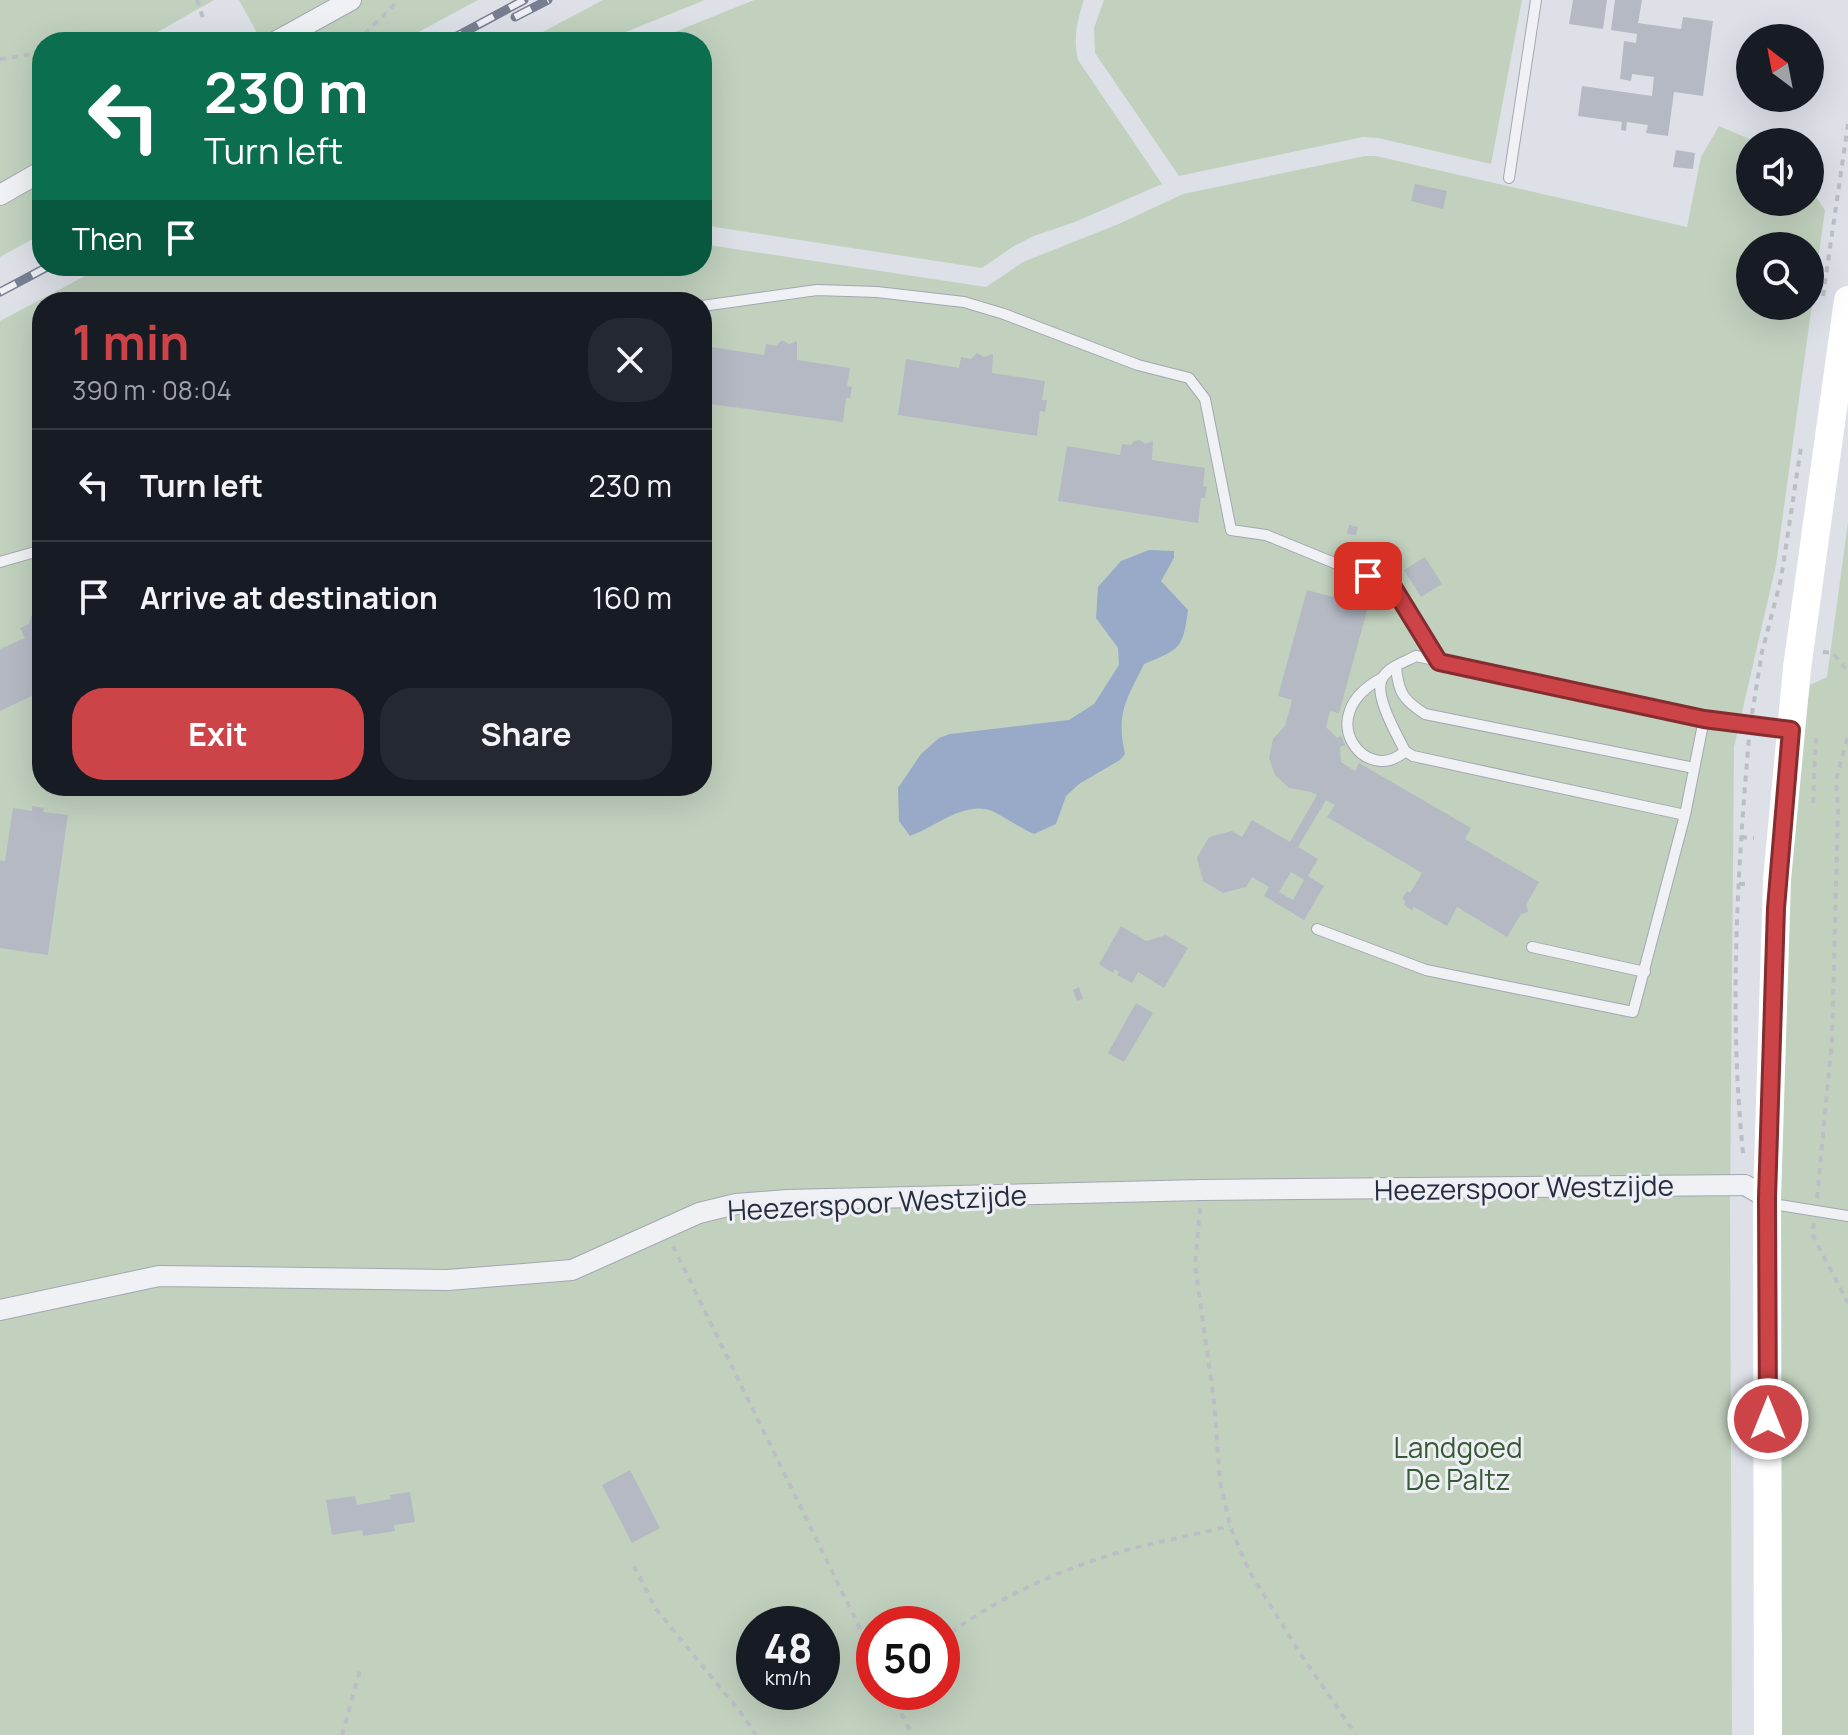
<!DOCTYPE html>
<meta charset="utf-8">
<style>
:root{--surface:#171b24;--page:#242831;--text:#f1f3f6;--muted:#9ea1a6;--line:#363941;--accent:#cc4348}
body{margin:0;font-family:Manrope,sans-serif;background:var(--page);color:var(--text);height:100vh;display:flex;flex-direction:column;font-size:30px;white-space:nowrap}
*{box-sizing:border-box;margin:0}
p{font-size:26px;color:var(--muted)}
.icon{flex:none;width:44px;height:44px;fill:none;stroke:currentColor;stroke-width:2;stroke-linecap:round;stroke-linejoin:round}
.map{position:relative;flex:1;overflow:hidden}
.panel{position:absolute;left:32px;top:292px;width:680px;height:504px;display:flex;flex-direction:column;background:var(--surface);border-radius:32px;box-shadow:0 8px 32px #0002}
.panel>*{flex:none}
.banner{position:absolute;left:32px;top:32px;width:680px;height:244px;border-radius:32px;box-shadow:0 8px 32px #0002;background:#0b6e4f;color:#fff;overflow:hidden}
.needle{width:52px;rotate:328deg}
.fabs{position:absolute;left:1736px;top:24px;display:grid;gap:16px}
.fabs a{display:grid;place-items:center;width:88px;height:88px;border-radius:50%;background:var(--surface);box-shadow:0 8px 32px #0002;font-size:40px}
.speed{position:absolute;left:736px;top:1606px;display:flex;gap:16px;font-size:40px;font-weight:700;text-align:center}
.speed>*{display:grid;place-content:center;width:104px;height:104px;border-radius:50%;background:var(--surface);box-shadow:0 8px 32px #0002;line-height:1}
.speed small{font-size:20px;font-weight:400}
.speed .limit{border:12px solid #d22;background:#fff;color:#111}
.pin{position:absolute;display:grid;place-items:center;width:68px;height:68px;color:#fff;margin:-34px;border-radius:16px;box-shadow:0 4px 12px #0006}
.me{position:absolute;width:88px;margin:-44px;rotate:0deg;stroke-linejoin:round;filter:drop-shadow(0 0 6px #0008)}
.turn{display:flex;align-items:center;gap:28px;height:168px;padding:0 40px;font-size:36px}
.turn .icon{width:104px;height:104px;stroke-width:2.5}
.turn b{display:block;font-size:56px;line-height:68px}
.then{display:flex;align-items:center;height:76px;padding:0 40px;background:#0003;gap:16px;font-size:30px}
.round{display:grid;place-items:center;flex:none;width:84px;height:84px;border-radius:32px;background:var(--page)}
.overview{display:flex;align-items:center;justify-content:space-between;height:136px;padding:0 40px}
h1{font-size:48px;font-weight:700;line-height:60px;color:var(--accent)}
.button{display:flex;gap:16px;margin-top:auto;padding:16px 40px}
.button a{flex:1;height:92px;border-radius:32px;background:var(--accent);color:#fff;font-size:32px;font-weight:700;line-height:92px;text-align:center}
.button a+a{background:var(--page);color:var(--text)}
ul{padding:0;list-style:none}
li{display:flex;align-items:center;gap:24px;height:112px;padding:0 40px;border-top:2px solid var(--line)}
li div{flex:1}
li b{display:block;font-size:30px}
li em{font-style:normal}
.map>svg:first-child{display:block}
</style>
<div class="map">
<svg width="1848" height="1735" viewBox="0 0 1848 1735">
<rect width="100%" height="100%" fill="#dde0e7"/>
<path fill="#c1d1be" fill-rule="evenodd" d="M0 0H214L140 42H42V234L0 257Z
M239 0H478L400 42H262Z
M603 0H705L601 42H524Z
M754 0H1084C1077 21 1073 38 1078 60L1162 184 1075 222 1034 236 1014 246 982 268 702 225V42H650Z
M1104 0H1522L1491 164 1378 138 1363 137 1179 176 1095 53 1094 28Z
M1719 126 1756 142H1750V202H1810V188L1825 210 1776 565 1734 747 1730 1208 1732 1735H0V321L104 266H702V244L986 287 1023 262 1121 223 1183 194 1365 156H1376L1687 227 1701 157ZM1750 246H1810V306H1750ZM42 302H702V786H42ZM754 1624H822V1692H754ZM874 1624H942V1692H874Z
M1848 522V1735H1777L1779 905 1810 685 1827 677Z"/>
<path fill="#98aac7" d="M1149 550 1174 551V558L1161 581 1188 610C1183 649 1180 649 1144 664 1126 701 1116 712 1125 754L1120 760 1079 784 1066 796 1056 824 1034 834C1020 828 1008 819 994 812 966 799 936 827 910 836L899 821 898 788 921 754 939 738 950 734 1069 720 1094 704 1119 665 1118 648 1096 618 1098 587 1121 561Z"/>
<path fill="#b5b9c4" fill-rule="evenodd" d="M1573 0H1607L1603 29 1569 24Z
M1615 0H1642L1638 23 1681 29 1683 17 1713 21 1703 96 1674 92 1668 136 1646 133 1648 125 1627 122 1626 131 1621 130 1622 122 1578 116 1582 86 1652 96 1654 77 1632 74 1631 81 1620 79 1624 41 1636 43 1637 34 1611 30Z
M1676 150 1695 153 1693 169 1673 167Z
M1415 184 1447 191 1443 209 1411 201Z
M782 340 789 344 797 341V360L850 368 847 386 852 387 850 398H846L843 422 703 403 711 347 764 355 766 344 776 346Z
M977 353 984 357 993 354 992 373 1045 381 1042 400H1047L1045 412 1040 411 1037 436 898 415 906 359 959 368 961 357 971 359Z
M1140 440 1145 444 1153 441 1152 460 1205 468 1203 486 1207 487 1205 498H1201L1198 523 1058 501 1067 446 1120 455 1122 444 1131 445 1134 441Z
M1349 525 1358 527 1356 535 1347 534Z
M1425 557 1442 584 1421 597 1404 570Z
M1307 590 1333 597 1335 591 1340 590 1344 593 1343 600 1368 607 1339 713 1330 711 1326 727 1337 738 1341 736 1345 745 1340 747 1341 762 1355 771 1359 763 1471 828 1465 839 1539 882 1526 905 1528 912 1521 914 1507 937 1457 907 1447 926 1414 907 1412 910 1404 905 1406 901 1402 899 1407 891 1410 893 1422 873 1327 817 1335 805 1326 800 1298 847 1318 859 1308 876 1324 886 1304 920 1264 896 1269 887 1252 877 1246 887 1223 893 1203 881 1197 858 1209 837 1232 831 1242 837 1252 820 1290 842 1317 795 1311 792 1289 788 1275 775 1269 758 1273 739 1285 726 1292 700 1278 696ZM1291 872 1304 880 1293 900 1279 892Z
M42 612V691L0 711V649L25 638 20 628 29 624 31 616 40 615Z
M32 806 44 808 43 812 68 815 48 955 0 948V860L5 861 13 808 32 811Z
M1121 926 1146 941 1166 935 1188 948 1164 988 1138 972 1132 983 1117 975 1119 972 1115 969 1113 973 1099 964Z
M1079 987 1083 999 1077 1001 1073 990Z
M1136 1003 1153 1013 1124 1062 1108 1053Z
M630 1470 660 1528 632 1543 602 1485Z
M410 1492 415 1522 394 1525 395 1531 363 1536 362 1530 332 1535 326 1500 355 1496 357 1505 391 1499 390 1495Z"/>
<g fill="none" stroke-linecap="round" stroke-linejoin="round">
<defs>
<path id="service" d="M1509 178 1536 0
M702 306 817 290 877 292 964 302 1004 314 1138 365 1189 378 1205 399 1231 530 1266 535 1393 587 1439 662
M0 562 42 550
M1396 666C1398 692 1403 700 1425 714L1694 768
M1382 678C1310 716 1367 787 1405 751
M1704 719 1685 815 1413 756 1405 751C1397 735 1372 693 1383 677 1390 666 1405 662 1416 656L1704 719 1789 730
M1317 929 1426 970 1633 1012 1685 815
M1532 947 1645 972
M1772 1200 1779 1205 1848 1216"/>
<path id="minor" d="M275 42 351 0
M0 195 42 171
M0 1310 159 1276 448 1280 572 1270 699 1213 736 1204 787 1200 1201 1190 1745 1185 1767 1198"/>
</defs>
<use href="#service" stroke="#a3a7b1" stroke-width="12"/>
<use href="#minor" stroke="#a3a7b1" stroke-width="22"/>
<path stroke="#bcbec5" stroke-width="4" stroke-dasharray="6 6" stroke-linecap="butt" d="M197 0 204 21
M356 42 399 0
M0 59 42 53
M1823 296 1848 124
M1823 652 1833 653 1848 672
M1752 714 1762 652 1781 579 1801 447
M1813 803 1816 738
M1741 837 1754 838
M1739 884H1750
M1743 1153C1729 1015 1737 876 1749 738
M1817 1198 1832 1040 1838 809 1836 780 1848 735
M1200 1208 1195 1265 1214 1401 1220 1482 1230 1526 1249 1571 1300 1653 1356 1735
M1814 1223 1812 1234 1848 1303
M673 1246 874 1657
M634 1566 656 1609 745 1718 756 1735
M942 1640C993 1598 1070 1565 1134 1548 1166 1540 1198 1534 1230 1526
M891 1692 912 1735
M342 1735 361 1667"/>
<use href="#service" stroke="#f0f1f5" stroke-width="10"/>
<use href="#minor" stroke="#f0f1f5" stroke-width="20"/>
<path stroke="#fff" stroke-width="28" d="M1768 1735 1767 1198 1777 880 1797 668 1848 300"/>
<defs>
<path id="rail" d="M515 17 548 0
M446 42 524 0
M0 292 49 266"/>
</defs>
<use href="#rail" stroke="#777e90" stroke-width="9"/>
<use href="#rail" stroke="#edeff5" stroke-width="6" stroke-dasharray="18" stroke-linecap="butt"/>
</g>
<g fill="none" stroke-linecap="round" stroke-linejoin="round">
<defs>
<path id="route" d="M1368 576 1393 587 1439 662 1704 719 1791 730 1776 908 1767 1198 1768 1419"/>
</defs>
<use href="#route" stroke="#852c2f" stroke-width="20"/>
<use href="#route" stroke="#cc4348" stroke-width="14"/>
</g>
<g text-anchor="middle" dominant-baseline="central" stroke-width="6" stroke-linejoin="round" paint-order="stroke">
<g font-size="28" fill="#272d3d" stroke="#edeff5">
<text transform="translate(1524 1187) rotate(-1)">Heezerspoor Westzijde</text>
<text transform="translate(877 1202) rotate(-3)">Heezerspoor Westzijde</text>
</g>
<g font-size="28" fill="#375934" stroke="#edeff5">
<text x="1458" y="1447">Landgoed<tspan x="1458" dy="32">De Paltz</tspan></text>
</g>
</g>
</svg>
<div class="fabs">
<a><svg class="needle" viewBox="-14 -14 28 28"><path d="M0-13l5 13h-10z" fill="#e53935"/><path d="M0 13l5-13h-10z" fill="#9ea1a6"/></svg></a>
<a><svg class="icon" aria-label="sound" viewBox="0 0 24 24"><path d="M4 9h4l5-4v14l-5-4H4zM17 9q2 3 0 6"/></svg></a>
<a><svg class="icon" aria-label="search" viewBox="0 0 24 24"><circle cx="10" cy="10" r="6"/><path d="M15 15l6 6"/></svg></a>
</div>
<div class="speed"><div>48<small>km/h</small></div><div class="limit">50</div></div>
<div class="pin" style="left:1368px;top:576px;background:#d93025"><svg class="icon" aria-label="arrive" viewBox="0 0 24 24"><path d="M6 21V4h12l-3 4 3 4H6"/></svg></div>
<svg class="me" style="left:1768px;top:1419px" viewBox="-20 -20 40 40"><circle r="17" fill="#cc4348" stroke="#fff" stroke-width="3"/><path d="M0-11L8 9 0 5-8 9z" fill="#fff"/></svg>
<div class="banner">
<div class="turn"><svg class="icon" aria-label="left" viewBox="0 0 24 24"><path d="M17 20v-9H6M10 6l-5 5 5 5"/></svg><div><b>230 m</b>Turn left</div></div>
<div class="then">Then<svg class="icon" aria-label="arrive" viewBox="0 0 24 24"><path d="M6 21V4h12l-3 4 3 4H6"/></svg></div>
</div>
<section class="panel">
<div class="overview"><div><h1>1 min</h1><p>390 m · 08:04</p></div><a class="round"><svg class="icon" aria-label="close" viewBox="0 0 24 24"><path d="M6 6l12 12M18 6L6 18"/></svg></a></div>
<ul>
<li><svg class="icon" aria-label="left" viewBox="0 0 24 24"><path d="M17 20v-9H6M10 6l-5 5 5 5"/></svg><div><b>Turn left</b></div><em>230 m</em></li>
<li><svg class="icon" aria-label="arrive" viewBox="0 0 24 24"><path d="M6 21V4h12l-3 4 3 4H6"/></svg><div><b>Arrive at destination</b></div><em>160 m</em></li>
</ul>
<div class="button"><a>Exit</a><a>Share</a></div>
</section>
</div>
